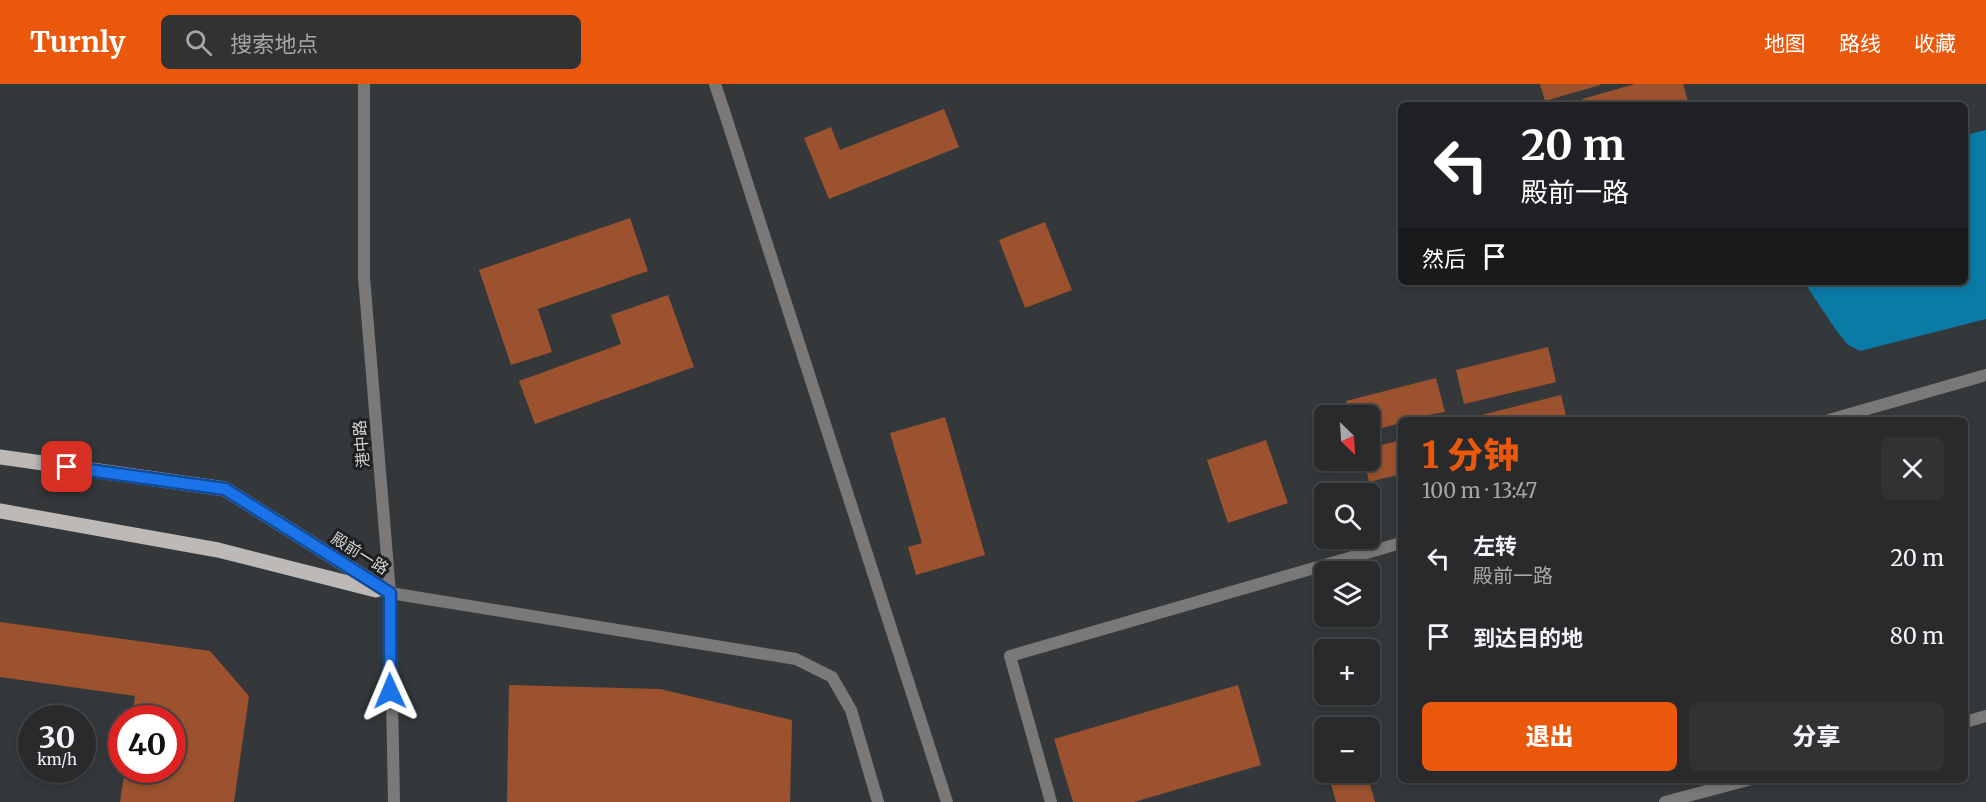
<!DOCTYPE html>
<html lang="zh">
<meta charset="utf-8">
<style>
:root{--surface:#282a2c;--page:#303234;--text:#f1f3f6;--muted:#a5a7a9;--line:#444648;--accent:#ea580c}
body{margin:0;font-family:Merriweather,"Noto Sans SC",serif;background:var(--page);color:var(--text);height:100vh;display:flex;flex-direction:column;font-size:22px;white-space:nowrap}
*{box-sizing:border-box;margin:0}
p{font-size:20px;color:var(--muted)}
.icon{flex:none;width:33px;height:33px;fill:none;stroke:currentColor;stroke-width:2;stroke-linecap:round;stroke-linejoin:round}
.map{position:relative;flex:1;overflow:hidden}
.sheet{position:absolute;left:1398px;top:333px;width:570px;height:366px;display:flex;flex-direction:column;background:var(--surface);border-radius:9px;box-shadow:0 3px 9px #0003,0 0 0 2px var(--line)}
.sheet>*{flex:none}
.banner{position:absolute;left:1398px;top:18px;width:570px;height:183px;border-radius:9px;box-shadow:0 3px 9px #0003,0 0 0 2px var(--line);background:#202124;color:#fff;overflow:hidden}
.needle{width:39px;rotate:155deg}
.controls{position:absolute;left:1314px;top:321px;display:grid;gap:12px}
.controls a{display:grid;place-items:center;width:66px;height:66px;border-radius:9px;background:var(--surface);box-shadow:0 3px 9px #0003,0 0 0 2px var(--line);font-size:30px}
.speed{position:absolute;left:18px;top:621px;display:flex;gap:12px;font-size:30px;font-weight:700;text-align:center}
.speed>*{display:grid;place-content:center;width:78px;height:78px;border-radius:50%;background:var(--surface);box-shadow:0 3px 9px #0003,0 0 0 2px var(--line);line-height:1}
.speed small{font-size:15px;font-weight:400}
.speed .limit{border:9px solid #d22;background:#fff;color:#111}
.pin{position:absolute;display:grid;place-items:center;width:51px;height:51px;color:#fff;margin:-26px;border-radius:12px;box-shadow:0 3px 9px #0006}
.me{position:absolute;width:66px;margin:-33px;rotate:359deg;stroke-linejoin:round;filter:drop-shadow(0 0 4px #0008)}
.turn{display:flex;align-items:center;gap:21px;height:126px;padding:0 24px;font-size:27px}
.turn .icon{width:78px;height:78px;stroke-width:2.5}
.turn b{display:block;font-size:42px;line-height:51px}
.then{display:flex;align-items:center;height:57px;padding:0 24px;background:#0003;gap:12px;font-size:22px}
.round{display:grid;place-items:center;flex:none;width:63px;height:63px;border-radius:9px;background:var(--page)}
.headline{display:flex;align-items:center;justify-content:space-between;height:102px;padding:0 24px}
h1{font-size:36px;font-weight:800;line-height:45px;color:var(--accent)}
.button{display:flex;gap:12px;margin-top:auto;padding:12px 24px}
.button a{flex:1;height:69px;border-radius:9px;background:var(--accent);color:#fff;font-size:24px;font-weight:800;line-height:69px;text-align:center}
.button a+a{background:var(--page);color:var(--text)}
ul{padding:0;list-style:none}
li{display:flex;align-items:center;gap:18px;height:78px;padding:0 24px}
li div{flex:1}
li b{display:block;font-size:22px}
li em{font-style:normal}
header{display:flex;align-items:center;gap:36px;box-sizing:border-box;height:84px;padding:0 30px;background:var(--accent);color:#fff}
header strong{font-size:28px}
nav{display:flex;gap:33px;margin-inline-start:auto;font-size:21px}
.search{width:420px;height:54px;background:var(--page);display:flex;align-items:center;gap:15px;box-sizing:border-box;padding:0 21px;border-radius:9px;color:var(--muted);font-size:22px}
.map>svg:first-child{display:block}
</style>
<header>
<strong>Turnly</strong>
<div class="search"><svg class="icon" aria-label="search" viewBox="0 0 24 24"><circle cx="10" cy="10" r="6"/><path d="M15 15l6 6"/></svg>搜索地点</div>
<nav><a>地图</a><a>路线</a><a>收藏</a></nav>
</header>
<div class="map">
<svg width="1986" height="718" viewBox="0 0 1986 718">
<rect width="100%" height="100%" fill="#35383a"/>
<path fill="#0a7aa6" d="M1986 46V235L1860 267 1848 261 1836 246 1804 198H1965V51Z"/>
<path fill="#9c522e" d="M1540 0H1600V1L1545 17Z
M1635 0H1683L1689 21H1583L1582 15Z
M944 25 959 63 829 115 804 54 831 43 840 66Z
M630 134 648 187 538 225 552 268 511 281 479 186Z
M1045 138 1072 206 1025 224 999 156Z
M668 211 694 283 535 340 519 297 621 260 611 231Z
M1548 263 1556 298 1464 320 1456 286Z
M1436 294 1445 328 1401 336V339L1370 347V332H1350L1346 317Z
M1561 311 1567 336H1466V335Z
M945 333 985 471 916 491 908 463 922 459 890 349Z
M1266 356 1288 419 1228 439 1207 376Z
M1401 356V390L1369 398 1364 376H1370V364Z
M0 538 210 567 249 612 234 718H120L125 686H172V634H132L135 612 0 593Z
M509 601 660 605 792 636 790 718H507Z
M1238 601 1261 681 1134 718H1073L1054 655Z
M1367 690 1375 718H1336L1331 700Z"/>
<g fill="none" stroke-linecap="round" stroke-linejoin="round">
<path stroke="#7b7978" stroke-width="12" d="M724 27 947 718
M1829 336 1986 291
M390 509 796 575 832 593 851 626 878 718
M1965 638 1986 632
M1051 718 1010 572 1401 459
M1665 718 1748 696"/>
<path stroke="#7b7978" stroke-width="12" d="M364 0V193L390 509 394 718
M715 0 724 27"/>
<path stroke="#bdb9b7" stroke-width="15" d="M0 373 225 405 390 509
M0 427 218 466 376 506"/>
</g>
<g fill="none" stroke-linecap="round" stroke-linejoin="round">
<defs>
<path id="route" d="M67 383 225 405 390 509V607"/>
</defs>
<use href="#route" stroke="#114b97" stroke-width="15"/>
<use href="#route" stroke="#1a73e8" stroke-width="10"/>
</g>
<g text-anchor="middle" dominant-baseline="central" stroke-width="6" stroke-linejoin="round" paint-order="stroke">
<g font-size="16" fill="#d1d2d4" stroke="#1e1f20">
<text transform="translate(361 360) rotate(-95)">港中路</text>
<text transform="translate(360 469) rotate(32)">殿前一路</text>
</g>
</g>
</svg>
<div class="controls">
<a><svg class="needle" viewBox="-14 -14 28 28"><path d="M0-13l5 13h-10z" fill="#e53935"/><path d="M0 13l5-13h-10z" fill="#a5a7a9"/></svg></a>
<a><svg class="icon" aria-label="search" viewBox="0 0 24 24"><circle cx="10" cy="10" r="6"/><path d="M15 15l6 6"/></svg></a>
<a><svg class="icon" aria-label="layers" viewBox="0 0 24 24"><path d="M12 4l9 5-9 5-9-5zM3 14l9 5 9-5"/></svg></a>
<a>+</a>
<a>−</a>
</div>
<div class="speed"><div>30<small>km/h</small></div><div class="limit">40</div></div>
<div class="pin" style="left:67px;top:383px;background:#d93025"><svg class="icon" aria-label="arrive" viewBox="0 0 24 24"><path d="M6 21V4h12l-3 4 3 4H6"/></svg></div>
<svg class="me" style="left:390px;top:607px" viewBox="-20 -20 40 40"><path d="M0-17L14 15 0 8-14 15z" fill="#1a73e8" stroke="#fff" stroke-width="4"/></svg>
<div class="banner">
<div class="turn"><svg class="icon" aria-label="left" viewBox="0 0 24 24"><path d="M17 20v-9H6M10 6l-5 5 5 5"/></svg><div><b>20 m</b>殿前一路</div></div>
<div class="then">然后<svg class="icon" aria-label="arrive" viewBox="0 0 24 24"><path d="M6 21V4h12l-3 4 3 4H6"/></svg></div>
</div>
<section class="sheet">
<div class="headline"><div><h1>1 分钟</h1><p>100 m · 13:47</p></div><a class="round"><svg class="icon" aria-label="close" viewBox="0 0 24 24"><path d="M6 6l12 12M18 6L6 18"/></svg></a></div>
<ul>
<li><svg class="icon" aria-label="left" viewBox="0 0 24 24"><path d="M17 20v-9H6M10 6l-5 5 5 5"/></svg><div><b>左转</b><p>殿前一路</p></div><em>20 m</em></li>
<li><svg class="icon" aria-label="arrive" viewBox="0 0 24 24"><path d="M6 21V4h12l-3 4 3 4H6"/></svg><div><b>到达目的地</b></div><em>80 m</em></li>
</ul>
<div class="button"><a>退出</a><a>分享</a></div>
</section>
</div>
